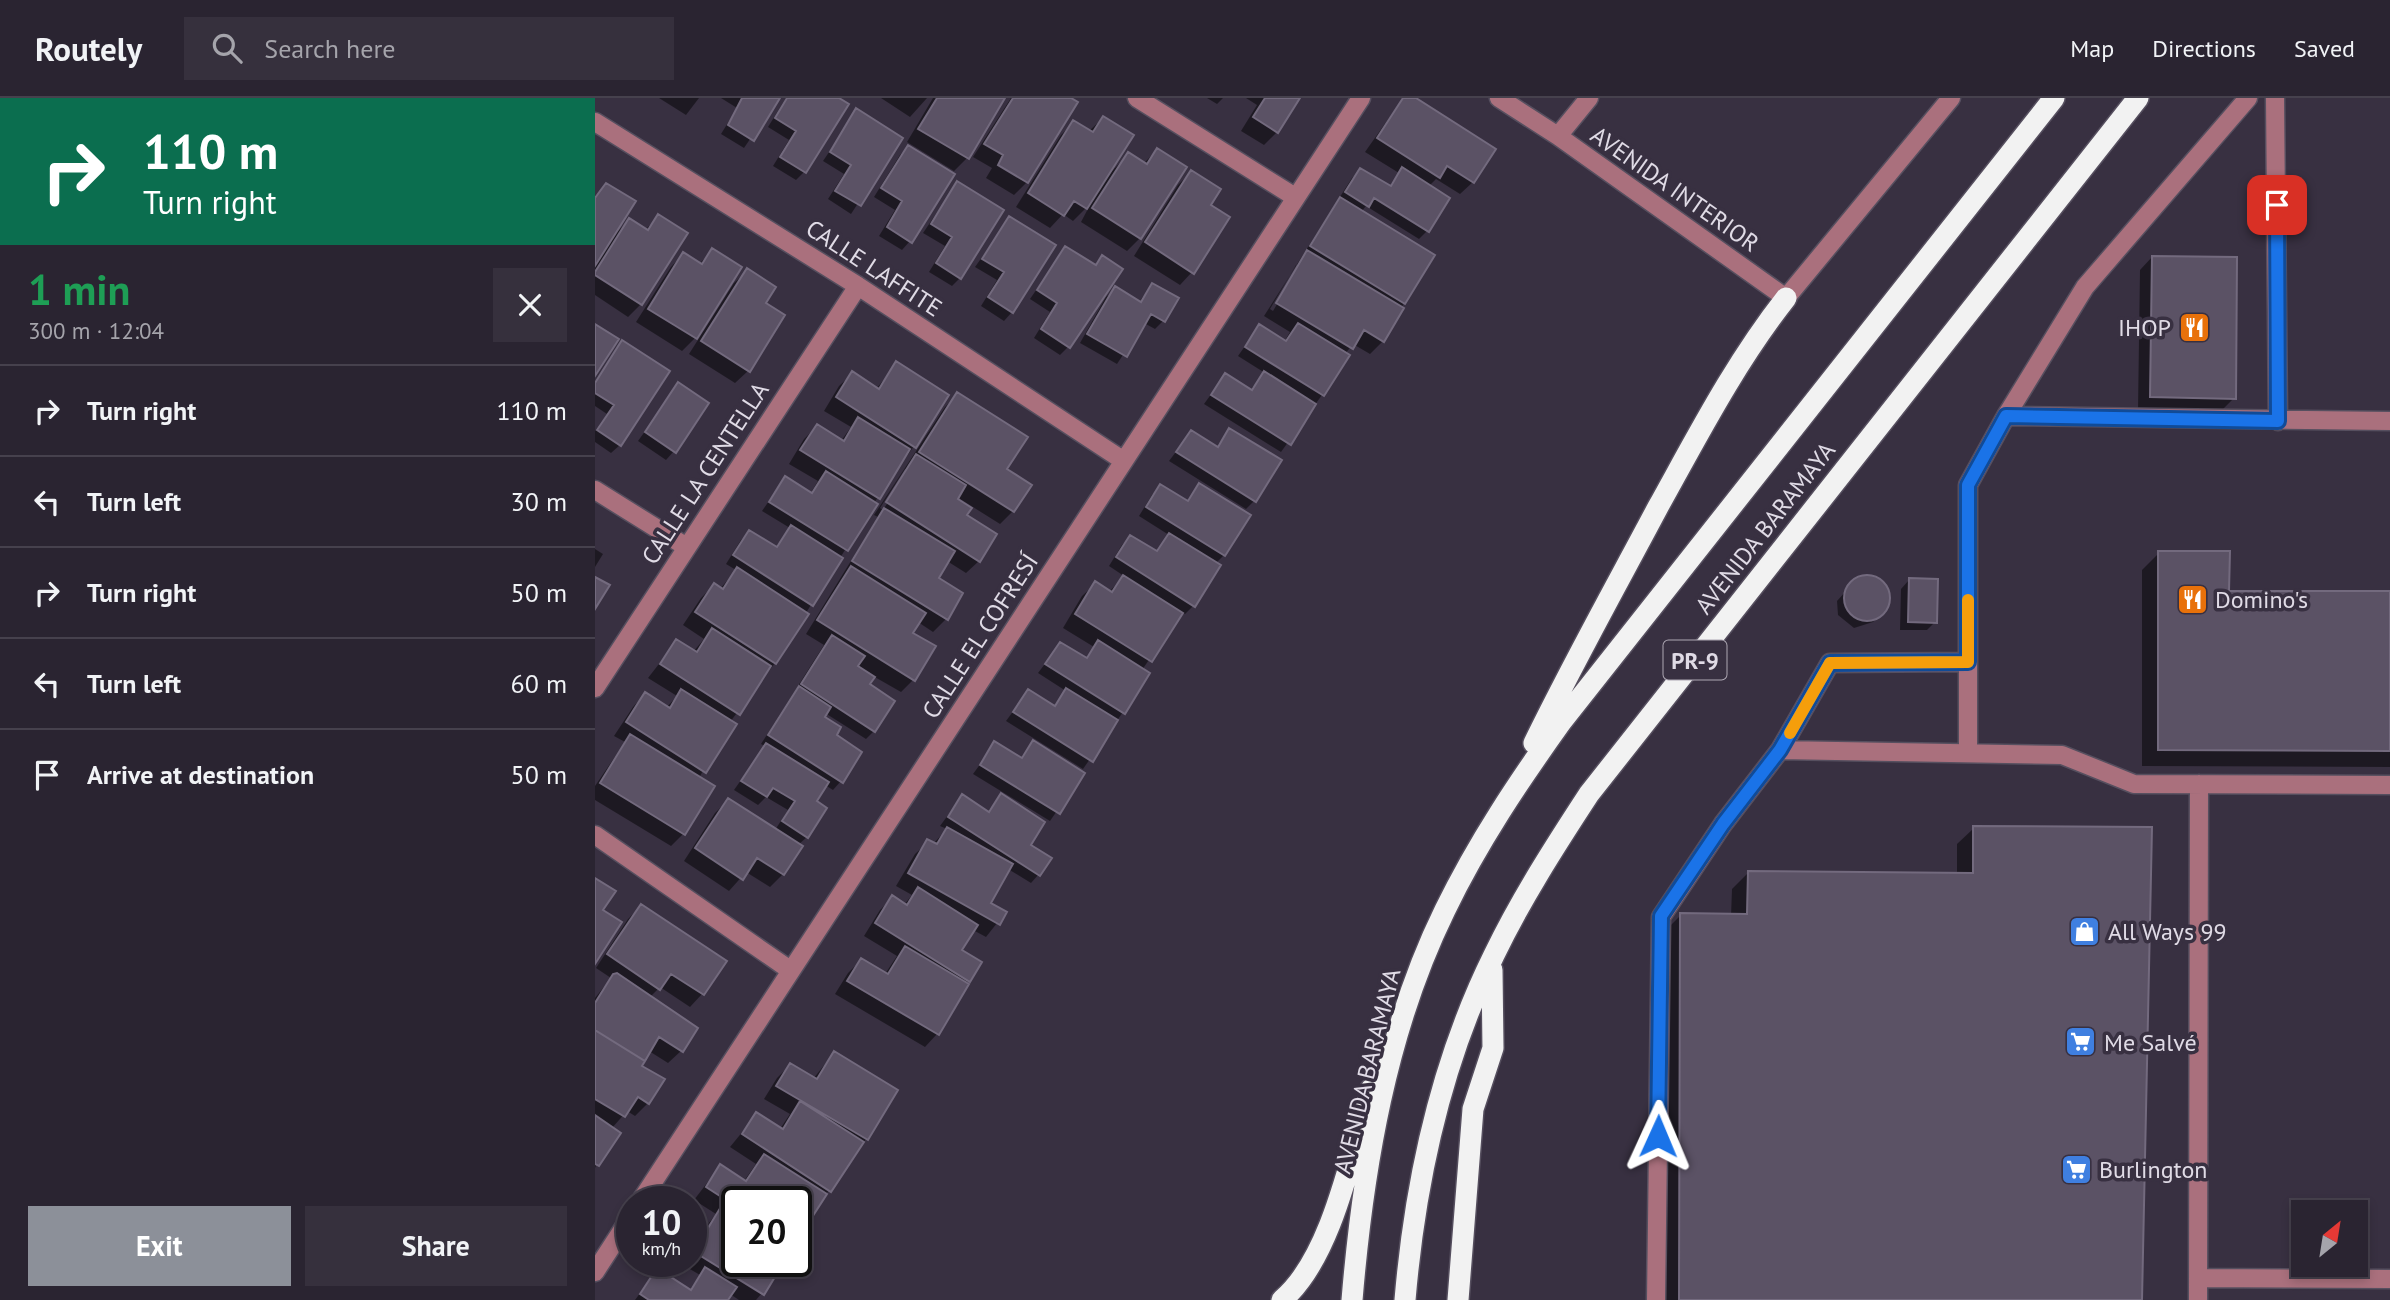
<!DOCTYPE html>
<meta charset="utf-8">
<style>
:root{--surface:#2a2431;--page:#36303d;--text:#f1f3f6;--muted:#a5a4ab;--line:#46414d;--accent:#8c9099}
body{margin:0;font-family:"PT Sans",sans-serif;background:var(--page);color:var(--text);height:100vh;display:flex;flex-direction:column;font-size:26px;white-space:nowrap}
*{box-sizing:border-box;margin:0}
p{font-size:23px;color:var(--muted)}
.icon{flex:none;width:38px;height:38px;fill:none;stroke:currentColor;stroke-width:2;stroke-linecap:round;stroke-linejoin:round}
.map{position:relative;flex:1;overflow:hidden}
.details{display:flex;flex-direction:column;background:var(--surface);width:595px}
.details>*{flex:none}
.hud{background:#0b6e4f;color:#fff;overflow:hidden}
.needle{width:46px;rotate:30deg}
.controls{position:absolute;left:1696px;top:1102px;display:grid;gap:14px}
.controls a{display:grid;place-items:center;width:77px;height:77px;border-radius:0px;background:var(--surface);box-shadow:0 4px 10px #0003,0 0 0 2px var(--line);font-size:35px}
.speed{position:absolute;left:21px;top:1088px;display:flex;gap:14px;font-size:35px;font-weight:700;text-align:center}
.speed>*{display:grid;place-content:center;width:91px;height:91px;border-radius:50%;background:var(--surface);box-shadow:0 4px 10px #0003,0 0 0 2px var(--line);line-height:1}
.speed small{font-size:18px;font-weight:400}
.speed .limit{border:4px solid #111;border-radius:10px;background:#fff;color:#111}
.pin{position:absolute;display:grid;place-items:center;width:60px;height:60px;color:#fff;margin:-30px;border-radius:14px;box-shadow:0 4px 10px #0006}
.me{position:absolute;width:77px;margin:-38px;rotate:1deg;stroke-linejoin:round;filter:drop-shadow(0 0 5px #0008)}
.turn{display:flex;align-items:center;gap:24px;height:147px;padding:0 28px;font-size:32px}
.turn .icon{width:91px;height:91px;stroke-width:2.5}
.turn b{display:block;font-size:49px;line-height:60px}
.round{display:grid;place-items:center;flex:none;width:74px;height:74px;border-radius:0px;background:var(--page)}
.head{display:flex;align-items:center;justify-content:space-between;height:119px;padding:0 28px}
h1{font-size:42px;font-weight:700;line-height:52px;color:#1e9e55}
.cta{display:flex;gap:14px;margin-top:auto;padding:14px 28px}
.cta a{flex:1;height:80px;border-radius:0px;background:var(--accent);color:#fff;font-size:28px;font-weight:700;line-height:80px;text-align:center}
.cta a+a{background:var(--page);color:var(--text)}
ul{padding:0;list-style:none}
li{display:flex;align-items:center;gap:21px;height:91px;padding:0 28px;border-top:2px solid var(--line)}
li div{flex:1}
li b{display:block;font-size:26px}
li em{font-style:normal}
header{display:flex;align-items:center;gap:42px;box-sizing:border-box;height:98px;padding:0 35px;background:var(--surface);border-bottom:2px solid var(--line)}
header strong{font-size:33px}
nav{display:flex;gap:38px;margin-inline-start:auto;font-size:24px}
.search{width:490px;height:63px;background:var(--page);display:flex;align-items:center;gap:18px;box-sizing:border-box;padding:0 24px;border-radius:0px;color:var(--muted);font-size:26px}
main{display:flex;flex:1;min-height:0}
.map>svg:first-child{display:block}
</style>
<header>
<strong>Routely</strong>
<div class="search"><svg class="icon" aria-label="search" viewBox="0 0 24 24"><circle cx="10" cy="10" r="6"/><path d="M15 15l6 6"/></svg>Search here</div>
<nav><a>Map</a><a>Directions</a><a>Saved</a></nav>
</header>
<main>
<section class="details">
<div class="hud">
<div class="turn"><svg class="icon" aria-label="right" viewBox="0 0 24 24"><path d="M7 20v-9h11M14 6l5 5-5 5"/></svg><div><b>110 m</b>Turn right</div></div>
</div>
<div class="head"><div><h1>1 min</h1><p>300 m · 12:04</p></div><a class="round"><svg class="icon" aria-label="close" viewBox="0 0 24 24"><path d="M6 6l12 12M18 6L6 18"/></svg></a></div>
<ul>
<li><svg class="icon" aria-label="right" viewBox="0 0 24 24"><path d="M7 20v-9h11M14 6l5 5-5 5"/></svg><div><b>Turn right</b></div><em>110 m</em></li>
<li><svg class="icon" aria-label="left" viewBox="0 0 24 24"><path d="M17 20v-9H6M10 6l-5 5 5 5"/></svg><div><b>Turn left</b></div><em>30 m</em></li>
<li><svg class="icon" aria-label="right" viewBox="0 0 24 24"><path d="M7 20v-9h11M14 6l5 5-5 5"/></svg><div><b>Turn right</b></div><em>50 m</em></li>
<li><svg class="icon" aria-label="left" viewBox="0 0 24 24"><path d="M17 20v-9H6M10 6l-5 5 5 5"/></svg><div><b>Turn left</b></div><em>60 m</em></li>
<li><svg class="icon" aria-label="arrive" viewBox="0 0 24 24"><path d="M6 21V4h12l-3 4 3 4H6"/></svg><div><b>Arrive at destination</b></div><em>50 m</em></li>
</ul>
<div class="cta"><a>Exit</a><a>Share</a></div>
</section>
<div class="map">
<svg width="1795" height="1202" viewBox="0 0 1795 1202">
<rect width="100%" height="100%" fill="#383041"/>
<path fill="#0007" fill-rule="evenodd" d="M64 0H104L91 17Z
M126 0H183L149 50 126 36 142 10Z
M191 0H241L209 74 201 82 178 68 194 42 173 29Z
M286 0H332L315 19Z
M338 0H408L372 60 359 73 312 44Z
M416 0H472L432 84 419 97 391 80 397 70 378 59Z
M612 0H628L622 6Z
M651 0H703L682 34 669 47 646 33 662 7Z
M808 0H818L878 84 865 96 841 81 834 88 832 133 824 141 771 108 766 114 809 205 788 243 775 256 758 246 750 256 752 258 727 297 686 354 609 306 630 277 655 292 670 275 643 258 664 228 689 244 695 234 669 218 757 80 766 72 794 89 804 75 770 54ZM701 167H705L678 213 675 211Z
M262 13 306 40 256 116 233 101 249 76 228 63Z
M508 20 516 74 533 57 548 66 562 52 589 70 545 140 532 153 486 124 496 105 478 123 468 116 455 130 421 109 466 37 479 24 494 33Z
M315 47V143L307 152 284 138 300 112 279 99 305 57Z
M596 74 613 108 597 174 585 187 539 158 583 87Z
M362 85 365 180 357 188 334 174 350 148 328 135Z
M12 87 20 136 34 122 50 132 64 118 46 206 33 219 0 197V98Z
M415 120 417 214 409 223 386 208 402 182 380 169Z
M470 150 499 168 507 160 473 249 465 257 439 240 455 214 435 201Z
M117 153 145 170 100 240 87 253 41 224 76 169 88 156 104 166Z
M1557 159 1639 300 1626 313 1543 311 1545 172Z
M152 173 169 206 153 273 140 285 94 256 139 185Z
M557 187 568 223 560 231 549 225 522 266 485 245 511 199 520 191 544 204Z
M28 244 25 347 16 355 0 344V333L12 316 0 308V283Z
M302 266 319 348 279 405 180 565 135 624 104 680 89 735 76 748 0 702V688L30 644 19 638 38 609 50 596 71 610 82 598 53 580 81 544 98 554 109 541 88 527 106 500 119 487 125 491 141 472 131 466 146 442 155 434 180 450 195 430 167 413 190 380 215 396 223 383 194 366 209 341 222 328 246 343 256 329 229 313 244 288 257 276 281 291Z
M83 287 79 353 71 362 43 343Z
M362 297 409 371 418 413 405 426 362 399 360 402 370 417 384 463 371 475 352 463 341 481 351 521 338 534 323 524 316 535 318 582 306 594 278 578 272 587 279 633 271 641 230 615 228 619 239 637 246 683 238 692 230 687 220 704 212 739 203 747 205 749 188 776 175 789 151 774 134 793 89 763 120 715 133 702 180 732 193 712 171 699 163 707 139 692 170 648 166 646 229 547 211 536 283 419 279 417 350 309ZM310 371H314L288 412 285 410Z
M635 332 659 403 651 411 574 363 596 334 621 349Z
M605 387 629 457 620 466 599 507 590 516 587 514 547 572 528 614 488 671 411 623 433 593 458 609 471 593 443 575 465 546 490 561 499 549 468 530 487 498 500 486 514 494 529 478 514 468 527 447 535 439 560 454 574 437 544 418 557 397 566 388 591 404Z
M0 451 8 456 0 469Z
M1564 455 1633 494 1795 495V669L1547 668V472Z
M1274 479 1291 490 1293 503 1278 524 1259 530 1243 517 1242 503 1260 483Z
M1314 482 1340 524 1332 532H1305L1306 491Z
M439 644 488 675 455 723 378 676 400 646 425 661Z
M367 698 392 714 406 698 433 747 444 776 436 785 413 771 394 805 410 815 391 839 378 832 365 853 374 883 342 936 330 949 240 896 253 875 266 862 290 876 302 858 269 838 285 812 297 800 309 807 317 797 301 788 320 756 333 744 338 746 352 731 345 728Z
M1379 730 1545 1202H1068L1069 834 1086 817 1136 818 1137 791 1154 774 1362 776V746Z
M46 808 107 896 95 909 65 889 55 899 86 953 73 965 54 953 45 968 67 982 53 1005 40 1018 32 1013 17 1030 0 1070V900L16 880 1 870 33 821Z
M239 955 301 992 271 1041 229 1099 201 1104H142V1164H187L167 1195 161 1202H144L135 1196 131 1202H40L62 1172 94 1193 105 1177 83 1164H96V1121L110 1130 121 1116 99 1102 125 1068 149 1083 161 1066 135 1049 162 1016 185 1031 195 1016 169 1001 182 980 195 967 218 981Z"/>
<path fill="#5b5265" stroke="#736a7e" stroke-width="2" d="M147 0H185L159 43 133 27Z
M192 0H244L254 6 211 75 185 59 201 33 180 20Z
M342 0H410L374 61 323 31Z
M418 0H476L483 4 433 85 403 67 408 57 389 46Z
M670 0H705L683 35 658 19Z
M808 0H821L901 51 879 85 852 68 845 80 782 40Z
M261 10 308 40 266 108 240 93 256 67 235 54Z
M508 18 539 37 492 111 479 103 469 118 433 95 478 22 498 34Z
M313 47 360 76 317 145 292 129 307 103 286 90Z
M562 50 592 69 546 141 497 110 533 54 552 66Z
M807 69 855 100 834 134 779 100 774 109 750 94 765 70 796 88Z
M596 72 626 91 616 107 635 119 599 176 550 144Z
M362 83 409 112 366 181 341 165 357 139 336 126Z
M11 85 41 103 0 168V100Z
M745 99 840 157 810 206 715 148Z
M63 116 93 135 47 207 0 177V174L34 120 53 132Z
M414 118 461 147 418 215 393 199 409 174 387 161Z
M470 148 501 167 507 157 528 171 475 250 446 231 462 205 442 192Z
M117 150 147 169 102 241 53 211 88 154 107 166Z
M712 152 809 210 789 244 769 232 758 251 681 205Z
M1557 158 1642 159 1641 301 1555 299Z
M152 170 181 189 171 205 190 217 155 274 106 243Z
M557 185 584 200 570 224 556 216 532 259 492 236 520 188 546 204Z
M703 225 755 257 729 298 650 249 664 226 691 243Z
M0 226 24 241 0 278Z
M27 242 75 273 26 348 2 332 19 307 0 295V285Z
M301 263 354 297 321 350 241 299 257 273 284 291Z
M669 273 721 306 696 347 616 297 630 275 657 292Z
M83 284 114 305 81 355 50 334Z
M362 294 433 339 412 371 437 387 419 414 324 354Z
M263 319 315 351 285 401 205 352 222 326 249 343Z
M634 330 687 362 661 404 581 354 596 332 623 349Z
M321 356 371 387 363 401 377 410 372 417 402 436 385 464 291 404Z
M231 373 283 406 253 453 174 404 190 378 217 395Z
M604 385 656 417 630 458 551 409 565 386 593 403Z
M289 410 360 453 344 480 368 495 353 522 257 463Z
M196 427 248 460 218 508 138 457 154 432 182 449Z
M574 435 626 467 600 509 521 459 535 437 562 453Z
M1563 453H1635L1634 493H1795V653L1563 652Z
M256 468 331 515 318 535 341 548 320 583 222 522Z
M142 469 214 516 181 566 100 514 119 485 128 491Z
M528 477 588 515 557 564 480 516 500 483 517 494Z
M1249 500a23 23 0 1 1 46 0a23 23 0 1 1-46 0Z
M0 479 15 487 0 511Z
M1314 480 1343 481 1342 525 1313 524Z
M117 530 176 568 145 617 65 566 81 541 102 554Z
M237 537 270 558 263 568 280 579 275 586 300 603 280 634 206 586Z
M503 542 555 575 530 616 450 566 465 544 492 560Z
M204 588 236 609 230 619 246 629 242 637 267 654 248 685 173 637Z
M471 590 523 622 498 664 418 614 433 591 460 608Z
M86 591 142 626 111 675 31 624 50 594 75 610Z
M35 636 120 688 90 737 5 685Z
M438 642 490 675 465 716 385 667 399 643 427 660Z
M171 645 234 684 222 703 232 710 213 740 187 723 200 703 178 690 172 699 146 683Z
M406 695 450 724 436 747 457 760 445 778 353 719 367 696 394 714Z
M133 700 208 748 189 777 162 760 148 782 100 750Z
M1378 728 1557 729 1547 1202H1084L1085 815 1152 816 1153 773 1378 775Z
M352 729 418 766 396 805 412 814 405 827 313 775 332 741 342 746Z
M0 780 21 793 8 812 27 824 0 866Z
M323 789 383 827 367 852 387 864 375 884 280 825 297 797 312 807Z
M46 806 132 863 109 897 76 876 65 892 12 856Z
M310 848 374 886 344 937 252 883 266 860 293 876Z
M22 875 103 930 88 954 64 939 50 963 0 932V905L18 876Z
M0 932 50 963 47 968 70 981 54 1006 43 999 30 1019 0 1001Z
M239 953 303 992 273 1042 181 988 195 965 222 981Z
M205 1003 269 1044 236 1094 147 1036 161 1014 188 1031Z
M0 1017 26 1035 4 1068 0 1066Z
M169 1056 232 1096 201 1144V1104H142V1109L111 1089 125 1066 151 1083Z
M127 1107 142 1116V1164H189L169 1197 96 1152V1119L113 1130Z
M110 1169 142 1189 133 1202H54L45 1196 62 1170 96 1192Z"/>
<g fill="none" stroke-linecap="round" stroke-linejoin="round">
<defs>
<path id="minor" d="M542 0 700 99
M904 0 963 38 1191 200 1356 0
M1653 0 1490 189 1411 318 1795 323
M1680 0 1683 323
M0 24 263 188 529 363
M963 38 994 0
M0 392 90 448
M1373 564 1235 565 1185 652 1467 657 1539 686 1795 687
M0 590 263 188
M1373 653V387L1411 318
M0 737 195 872
M45 1104 766 0
M0 1174 37 1117
M1603 1180 1795 1181
M1061 1202 1066 819 1128 726 1185 652
M1603 1202 1604 686"/>
<path id="highway" d="M939 645C978 565 1021 488 1063 409 1103 337 1140 265 1191 200
M687 1202C737 1160 757 1053 776 991
M757 1202C768 1070 791 932 850 812 883 744 924 683 967 623L1459 0
M810 1202C820 1084 846 964 899 857 926 801 960 748 994 696L1543 0
M863 1202 878 1011 898 950 897 872"/>
</defs>
<use href="#minor" stroke="#564f5f" stroke-width="21"/>
<use href="#highway" stroke="#564f5f" stroke-width="24"/>
<use href="#minor" stroke="#aa707d" stroke-width="18"/>
<use href="#highway" stroke="#f2f2f2" stroke-width="21"/>
</g>
<g fill="none" stroke-linecap="round" stroke-linejoin="round">
<defs>
<path id="route" d="M1063 1038 1066 818 1128 726 1185 652 1235 565 1373 564V387L1411 318 1683 323 1682 107"/>
</defs>
<use href="#route" stroke="#114b97" stroke-width="18"/>
<use href="#route" stroke="#1a73e8" stroke-width="12"/>
<path stroke="#f59e0b" stroke-width="12" d="M1195 635 1235 565 1373 564V502"/>
</g>
<defs>
<symbol id="restaurant-square" viewBox="-11 -11 22 22"><rect x="-9" y="-9" width="18" height="18" rx="4" fill="#e8710a" stroke="#383041"/><path d="M-5-6h1v4h1v-4h1v4h1v-4h1v5L-1.5 .5V6h-2V.5L-5-1ZM5-6V6H3V1.5H1.5Q1.5-4 5-6Z" fill="#fff"/></symbol>
<symbol id="shop-square" viewBox="-11 -11 22 22"><rect x="-9" y="-9" width="18" height="18" rx="4" fill="#3f7fe0" stroke="#383041"/><path d="M-5-2.5h2.3a2.7 3.5 0 0 1 5.4 0H5L5.5 6h-11ZM-1.5-2.5h3a1.5 2.3 0 0 0-3 0Z" fill="#fff"/></symbol>
<symbol id="supermarket-square" viewBox="-11 -11 22 22"><rect x="-9" y="-9" width="18" height="18" rx="4" fill="#3f7fe0" stroke="#383041"/><path d="M-6-5.5h2.5l.6 2H6L4.5 2H-2.5L-4.4-4H-6ZM-1.5 3.2a1.3 1.3 0 1 0 .1 0ZM3 3.2a1.3 1.3 0 1 0 .1 0Z" fill="#fff"/></symbol>
</defs>
<g fill-rule="evenodd">
<use href="#restaurant-square" x="1582" y="212" width="35" height="35"/>
<use href="#restaurant-square" x="1580" y="484" width="35" height="35"/>
<use href="#shop-square" x="1472" y="816" width="35" height="35"/>
<use href="#supermarket-square" x="1468" y="926" width="35" height="35"/>
<use href="#supermarket-square" x="1464" y="1054" width="35" height="35"/>
</g>
<g text-anchor="middle" dominant-baseline="central" stroke-width="7" stroke-linejoin="round" paint-order="stroke">
<rect fill="#383041" stroke="#aea8b4" stroke-width="2" x="1068.5" y="542.5" width="63" height="39" rx="5"/>
<g font-size="23" font-weight="bold" fill="#e0dbe6">
<text x="1100" y="562">PR-9</text>
</g>
<g font-size="24" fill="#e0dbe6" stroke="#383041">
<text transform="translate(1080 91) rotate(35)">AVENIDA INTERIOR</text>
<text transform="translate(279 170) rotate(33)">CALLE LAFFITE</text>
<text transform="translate(110 375) rotate(-57)">CALLE LA CENTELLA</text>
<text transform="translate(1170 430) rotate(-52)">AVENIDA BARAMAYA</text>
<text transform="translate(385 538) rotate(-57)">CALLE EL COFRESÍ</text>
<text transform="translate(772 973) rotate(-76)">AVENIDA BARAMAYA</text>
</g>
<g font-size="24" fill="#e0dbe6" stroke="#383041" text-anchor="start">
<text x="1576" y="229" text-anchor="end">IHOP</text>
<text x="1620" y="501">Domino's</text>
<text x="1513" y="833">All Ways 99</text>
<text x="1509" y="944">Me Salvé</text>
<text x="1504" y="1071">Burlington</text>
</g>
</g>
</svg>
<div class="controls">
<a><svg class="needle" viewBox="-14 -14 28 28"><path d="M0-13l5 13h-10z" fill="#e53935"/><path d="M0 13l5-13h-10z" fill="#a5a4ab"/></svg></a>
</div>
<div class="speed"><div>10<small>km/h</small></div><div class="limit">20</div></div>
<div class="pin" style="left:1682px;top:107px;background:#d93025"><svg class="icon" aria-label="arrive" viewBox="0 0 24 24"><path d="M6 21V4h12l-3 4 3 4H6"/></svg></div>
<svg class="me" style="left:1063px;top:1038px" viewBox="-20 -20 40 40"><path d="M0-17L14 15 0 8-14 15z" fill="#1a73e8" stroke="#fff" stroke-width="4"/></svg>
</div>
</main>
